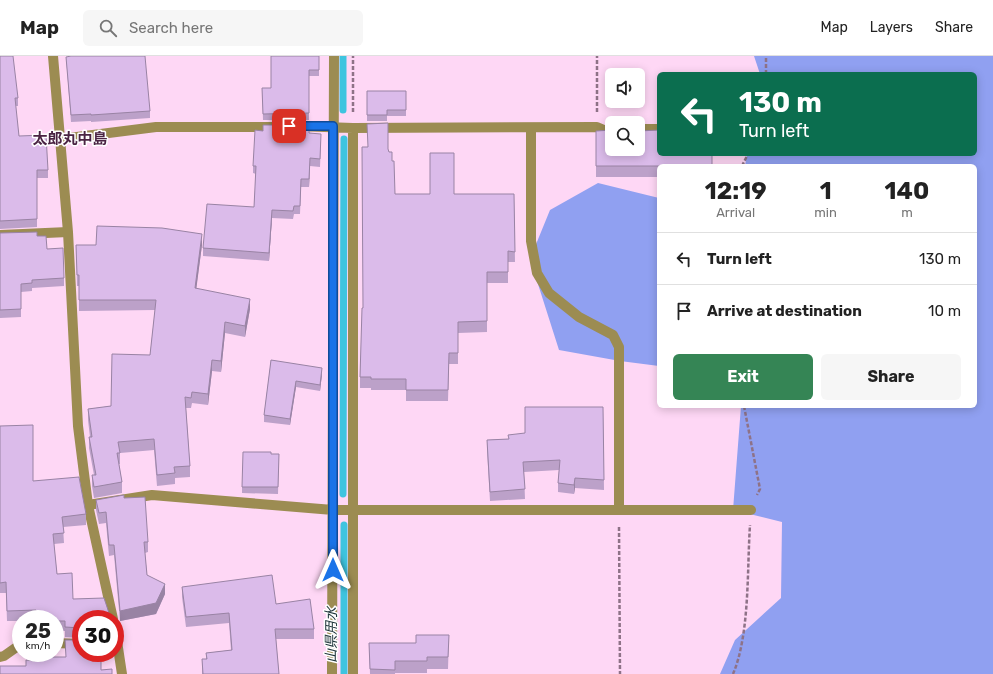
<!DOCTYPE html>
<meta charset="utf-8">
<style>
:root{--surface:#fff;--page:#f6f6f6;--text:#222;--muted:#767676;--line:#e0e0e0;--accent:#358555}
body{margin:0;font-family:Rubik,"Noto Sans JP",sans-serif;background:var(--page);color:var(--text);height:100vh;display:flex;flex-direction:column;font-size:15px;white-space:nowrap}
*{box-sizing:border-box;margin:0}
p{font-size:13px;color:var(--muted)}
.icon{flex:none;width:22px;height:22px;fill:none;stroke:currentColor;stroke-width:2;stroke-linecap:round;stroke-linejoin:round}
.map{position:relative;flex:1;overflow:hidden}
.panel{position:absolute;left:657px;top:108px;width:320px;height:244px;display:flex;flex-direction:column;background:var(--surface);border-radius:6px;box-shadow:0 2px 10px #0003}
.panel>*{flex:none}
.guide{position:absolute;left:657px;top:16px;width:320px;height:84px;border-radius:6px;box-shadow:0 2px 10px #0003;background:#0b6e4f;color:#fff;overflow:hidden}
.fabs{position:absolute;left:605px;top:12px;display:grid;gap:8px}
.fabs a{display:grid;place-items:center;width:40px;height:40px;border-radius:6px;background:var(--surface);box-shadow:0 2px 10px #0003;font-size:20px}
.speed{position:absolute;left:12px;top:554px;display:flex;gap:8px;font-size:20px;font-weight:700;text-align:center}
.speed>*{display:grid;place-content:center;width:52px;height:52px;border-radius:50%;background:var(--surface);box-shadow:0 2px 10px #0003;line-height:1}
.speed small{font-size:10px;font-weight:400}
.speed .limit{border:6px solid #d22;background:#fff;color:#111}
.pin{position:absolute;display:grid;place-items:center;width:34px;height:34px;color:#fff;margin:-17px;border-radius:8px;box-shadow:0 2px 6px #0006}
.me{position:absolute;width:44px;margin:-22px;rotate:0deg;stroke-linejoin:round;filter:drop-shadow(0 0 3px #0008)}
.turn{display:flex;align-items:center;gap:14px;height:84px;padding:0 16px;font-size:18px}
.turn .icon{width:52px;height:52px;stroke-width:2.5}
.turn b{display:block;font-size:28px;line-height:34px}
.eta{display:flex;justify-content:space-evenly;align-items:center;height:68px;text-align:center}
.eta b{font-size:24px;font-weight:700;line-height:28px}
.action{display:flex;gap:8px;margin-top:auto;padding:8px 16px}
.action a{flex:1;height:46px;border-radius:6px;background:var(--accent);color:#fff;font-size:16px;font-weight:700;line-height:46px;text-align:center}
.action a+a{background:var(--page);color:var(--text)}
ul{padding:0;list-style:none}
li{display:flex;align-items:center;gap:12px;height:52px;padding:0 16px;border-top:1px solid var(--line)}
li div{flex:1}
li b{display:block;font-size:15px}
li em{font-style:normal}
header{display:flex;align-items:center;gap:24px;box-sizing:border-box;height:56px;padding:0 20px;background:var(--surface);border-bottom:1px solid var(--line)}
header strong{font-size:19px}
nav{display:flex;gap:22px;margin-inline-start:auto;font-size:14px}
.search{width:280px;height:36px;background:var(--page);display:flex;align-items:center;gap:10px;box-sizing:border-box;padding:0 14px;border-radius:6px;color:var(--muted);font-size:15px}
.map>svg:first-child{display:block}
</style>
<header>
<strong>Map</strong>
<div class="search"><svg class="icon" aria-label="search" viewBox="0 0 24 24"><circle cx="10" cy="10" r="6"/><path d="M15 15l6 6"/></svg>Search here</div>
<nav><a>Map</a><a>Layers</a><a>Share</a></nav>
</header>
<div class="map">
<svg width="993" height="618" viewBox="0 0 993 618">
<rect width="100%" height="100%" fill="#fed7f5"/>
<path fill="#90a0f1" d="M754 0H993V618H720L735 584 781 542 782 466 733 454 741 350H975V110H745L747 98H975V18H760Z
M598 127 659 142V310L620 305 559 294 530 203 550 154Z"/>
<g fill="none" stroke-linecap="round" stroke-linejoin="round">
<path stroke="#3ec4df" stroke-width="7" d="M343 0V54
M343 438 344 83
M344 469V618"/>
<path stroke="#8e7287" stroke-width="2.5" stroke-dasharray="4 2" stroke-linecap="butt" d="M766 18V0
M353 56V0
M597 56V0
M742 110 748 98
M744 350 760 433 757 439
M619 471 620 618
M733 618C750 578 747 513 750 469"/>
<path stroke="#9c8c52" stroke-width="10" d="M53 0 68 176 78 370 88 449 113 563
M296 70 353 72 597 71 604 74H612
M531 72V185L537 217 549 237 579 261 613 279 619 291V454
M638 73H659
M61 83 156 71H276
M0 179 68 176
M88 449 152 439 333 454H751
M115 572 122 618
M55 587 81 588
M0 601 4 600 21 588
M332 618 334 0
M353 618V72"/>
</g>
<path fill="#bca1c9" d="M0 0 18 42V50H15L19 80 48 114V122H37V171L0 173Z
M319 0V20H309V64H263L262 32H271Z
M66 1 150 55V62L91 66V65L71 66Z
M367 35H406V60H387V65H367Z
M596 75 659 110V121H596Z
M309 77 321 86 320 111 310 110 309 131H301L300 158H294L293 163 272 162 269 205 203 200V192L254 151 256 118 253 117V110Z
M388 93 392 105 395 138H514L515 206H508V227H487V276L458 277V308H449L448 345H406V334H371V332H360V321L363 252Z
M0 177 37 180 47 193 64 222V230L32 232V235L21 236V261L0 262Z
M76 189H202L196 233 250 253 245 281 225 277 221 316 212 315 208 349 192 347 191 352H186L190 410V421L175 422V428L157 430 154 394 120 397V408H119L122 426V437L94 442 92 430V419H94L89 392V381H90L88 364V353L111 350 150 299 155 254 79 255V230H77Z
M271 304 322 318 320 335 296 331 290 369 264 366V359Z
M603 351 604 434 575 432 574 438 558 436V427L559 414 524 416 525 443 490 445 487 394V384L508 383Z
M0 370 33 425 86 458V469L63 471 64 487 54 488 57 518 73 543 109 563H81V582L65 581V575H55V563H21V565H7L6 537H0Z
M279 398 278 438 242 437V431Z
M124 442 148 486V496L145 497 147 519 165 538 156 558 120 565 114 499 109 500 106 467 99 468 96 454V444Z
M182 531 276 548 314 573V583H276L279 618H202V603H206V597L231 594 229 567 186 571 182 541Z
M449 579 448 613H427V617H395V618H370L369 587H416Z"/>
<path fill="#9983a4" d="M310 102V110L309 131V123Z
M272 154V162L269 205V197Z
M202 178V189L195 243V232Z
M250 243V253L245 281V270Z
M225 266V277L221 316V305Z
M212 304V315L208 349V338Z
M322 312V318L320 335V329Z
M296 325V331L290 369V363Z
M575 422V432L574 438V429Z
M165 528V538L156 558 120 565V555Z
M109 557V563H100V559Z"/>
<path fill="#dbbbea" stroke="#9983a4" d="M0 0H13L18 42H15L19 80 46 79 48 114H37V163L0 165Z
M71 0H145L150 55 91 59V58L71 59 66 1Z
M271 0H319V14H309V57L263 58 262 32H271Z
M367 35H406V54H387V59H367Z
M388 67V93L389 96H392V105H394L395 138H430V97H454V138H514L515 196 508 195V216H487V265L458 266V297H449L448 334H406V323H371V321H360L362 252H363L362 91H368L367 68Z
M263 69H309V77L321 78 320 103 310 102 309 123H301L300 150H294L293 155 272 154 269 197 203 192 207 148 254 151 256 110H253L255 74 263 75Z
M612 74V93H638V75L659 74V98H712V110H596V75Z
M97 170 162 172 202 178 195 232 250 243 245 270 225 266 221 305 212 304 208 338 192 336 191 342 185 341 190 410 174 411 175 417 157 419 154 383 118 386 120 397H117L122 426 94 431 92 419H96L89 381H92L88 353 111 350 112 298 150 299 156 244H79V219H77L76 189H96Z
M37 176V180H46L47 193 63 192 64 222 32 224V227L21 228V253L0 254V177Z
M271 304 322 312 320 329 296 325 290 363 264 359Z
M525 351H603L604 424 575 422 574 429 558 427 560 404 523 406 525 433 490 436 487 384 509 383 508 379 525 377Z
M33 369V425L79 421 86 458 62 461 64 477 53 478 57 518 72 517 73 543 104 542 109 557 100 559V563H81V572L65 571V565H55V563H36V554L7 555 6 526 0 527V370Z
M243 396H271V398H279L278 431H242Z
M124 439V442L145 441 148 486H144L147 519 165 528 156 547 120 555 114 489H109L106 456 99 457 96 444Z
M272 519 276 548 310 543 314 573H275L279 618H203L202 603H207L206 597 232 594 229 557 186 561 182 531Z
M416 579H449L448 601H427V605H395V614L370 613 369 587H416Z
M65 584H81V597H101V614L112 613V618H0V610H26V604L35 605V601H66Z"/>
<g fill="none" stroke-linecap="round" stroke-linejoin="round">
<defs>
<path id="route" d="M289 70H333V514"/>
</defs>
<use href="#route" stroke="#114b97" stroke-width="10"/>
<use href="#route" stroke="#1a73e8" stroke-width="7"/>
</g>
<g text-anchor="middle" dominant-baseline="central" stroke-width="3" stroke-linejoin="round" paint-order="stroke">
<g font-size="14" font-style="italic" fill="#22383d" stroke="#fff">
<text transform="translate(331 579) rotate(-90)">山県用水</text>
</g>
<g font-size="15" font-weight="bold" fill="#4a2443" stroke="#fff">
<text x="70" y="83">太郎丸中島</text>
</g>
</g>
</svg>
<div class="fabs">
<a><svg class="icon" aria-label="sound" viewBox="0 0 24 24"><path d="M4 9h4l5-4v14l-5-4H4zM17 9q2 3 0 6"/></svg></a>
<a><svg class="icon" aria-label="search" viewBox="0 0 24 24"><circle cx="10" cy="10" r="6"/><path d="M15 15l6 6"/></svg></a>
</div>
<div class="speed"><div>25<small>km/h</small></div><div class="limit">30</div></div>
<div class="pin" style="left:289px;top:70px;background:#d93025"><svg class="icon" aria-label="arrive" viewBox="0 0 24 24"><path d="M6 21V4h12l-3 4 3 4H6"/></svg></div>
<svg class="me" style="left:333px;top:514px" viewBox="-20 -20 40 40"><path d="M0-17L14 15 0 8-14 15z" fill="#1a73e8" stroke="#fff" stroke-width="4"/></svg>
<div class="guide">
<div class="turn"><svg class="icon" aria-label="left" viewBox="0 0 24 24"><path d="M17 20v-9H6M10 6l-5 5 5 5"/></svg><div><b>130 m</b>Turn left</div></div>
</div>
<section class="panel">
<div class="eta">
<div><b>12:19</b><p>Arrival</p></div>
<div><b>1</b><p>min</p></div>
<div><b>140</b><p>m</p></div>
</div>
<ul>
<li><svg class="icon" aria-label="left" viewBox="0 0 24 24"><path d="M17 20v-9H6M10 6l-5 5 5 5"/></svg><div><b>Turn left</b></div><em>130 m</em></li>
<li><svg class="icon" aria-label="arrive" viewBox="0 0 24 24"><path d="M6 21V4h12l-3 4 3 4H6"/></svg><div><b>Arrive at destination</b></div><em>10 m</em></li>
</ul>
<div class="action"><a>Exit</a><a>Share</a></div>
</section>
</div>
